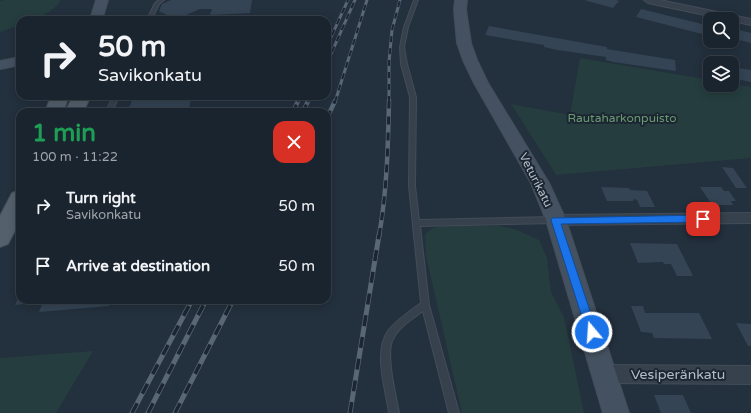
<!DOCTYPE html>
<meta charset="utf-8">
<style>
:root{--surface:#1a242e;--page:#27303a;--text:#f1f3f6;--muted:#9fa4aa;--line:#38414a}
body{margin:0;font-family:"Varela Round",sans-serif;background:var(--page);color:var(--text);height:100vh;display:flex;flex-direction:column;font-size:15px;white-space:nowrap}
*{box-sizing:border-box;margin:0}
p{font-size:13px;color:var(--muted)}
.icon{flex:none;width:22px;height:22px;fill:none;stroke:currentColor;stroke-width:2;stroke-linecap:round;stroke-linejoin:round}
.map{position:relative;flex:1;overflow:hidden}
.panel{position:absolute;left:16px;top:108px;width:315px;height:196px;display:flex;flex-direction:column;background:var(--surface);border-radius:12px;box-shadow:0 2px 10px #0003,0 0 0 1px var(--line)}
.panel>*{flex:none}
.top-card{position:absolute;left:16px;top:16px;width:315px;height:84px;border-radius:12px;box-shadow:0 2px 10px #0003,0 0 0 1px var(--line);background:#1a242e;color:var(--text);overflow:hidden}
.fabs{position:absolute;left:703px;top:12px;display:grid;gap:8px}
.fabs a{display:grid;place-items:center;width:36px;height:36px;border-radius:8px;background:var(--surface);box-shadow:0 2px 10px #0003,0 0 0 1px var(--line);font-size:20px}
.pin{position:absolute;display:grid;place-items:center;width:34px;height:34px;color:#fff;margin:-17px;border-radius:8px;box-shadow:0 2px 6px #0006}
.me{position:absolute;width:44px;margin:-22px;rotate:342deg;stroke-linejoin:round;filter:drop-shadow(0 0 3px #0008)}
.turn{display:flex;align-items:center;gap:14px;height:84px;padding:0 16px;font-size:18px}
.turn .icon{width:52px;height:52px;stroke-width:2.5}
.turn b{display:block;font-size:28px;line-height:34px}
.round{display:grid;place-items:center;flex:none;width:42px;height:42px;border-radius:12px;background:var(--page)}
.summary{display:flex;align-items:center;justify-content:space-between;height:68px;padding:0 16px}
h1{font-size:24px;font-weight:700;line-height:30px;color:#1e9e55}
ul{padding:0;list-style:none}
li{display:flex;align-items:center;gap:12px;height:60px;padding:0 16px}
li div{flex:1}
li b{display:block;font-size:15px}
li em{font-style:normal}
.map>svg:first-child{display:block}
</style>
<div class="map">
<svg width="751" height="413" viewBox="0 0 751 413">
<rect width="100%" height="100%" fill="#23303d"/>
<path fill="#253d3e" d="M4 0H61C52 14 36 20 20 20V25L0 32V1Z
M580 58 710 80V85H732V84L751 87V158L556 175 511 104 570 115Z
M445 226H501L517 230 539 240 547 258 551 292 564 317 584 413H462L426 256 425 234 433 228Z
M93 351 56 413H0V358Z"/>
<path fill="#344454" d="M171 0H252L250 13 210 15 212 9H200L186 15 169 16 159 11 162 4Z
M584 0H616L619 1 613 8Z
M641 9 710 26V36L636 17Z
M489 26 607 47V49L675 60 676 71 613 62 606 60V57L557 50 544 47V45L485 35Z
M732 28 751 33V43L732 38Z
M703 63 710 64V74H705Z
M732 67 751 70V82L732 78Z
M192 96 188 112H117L130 106 133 97Z
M722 167 733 168 747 188H736Z
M601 187 629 188 630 190 647 191 655 207H640L637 200 634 199 633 201H607Z
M700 187H721L724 191H729L736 201H731L733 205H712Z
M630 243 677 244 693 276H677L671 264H664L663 262 638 263Z
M20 294V300H111L109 306 39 312 43 302 15 305Z
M631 306H643L645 313H699L712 339 654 338 652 333 641 332Z
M736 323 751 324V346H748Z
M654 395H683L691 413H661Z"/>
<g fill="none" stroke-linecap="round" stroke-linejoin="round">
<defs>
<path id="lane" d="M159 0H164L159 4 151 20H147L155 3Z
M414 0H418L408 27 404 47 407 64 416 97 415 186 419 220 556 217 559 218 560 220 559 222 556 223 420 226 429 305 459 413H449L423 311C412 319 399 327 393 339 385 352 396 397 399 413H389C386 390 373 352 388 331 396 320 409 312 421 303L409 186 410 97 401 64 400 47 404 27Z
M113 96H119L112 112H106Z"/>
<path id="street" d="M644 0H660L751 19V25L732 21V19H724L648 3Z
M751 213V223L556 225 551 224 549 220 551 216 556 215Z
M605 365 751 366V384L605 383 598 380 596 374 598 368Z"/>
<path id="secondary" d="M96 0H108L102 20H90Z
M455 0H467L466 10 471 43 477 60 488 83 549 183 566 220 629 413H603L546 220 531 183 474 83 463 60 457 43 454 10Z
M20 57V65L0 69V61Z"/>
<path id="primary" d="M51 96H69L63 112H45Z
M73 96H91L83 112H65Z
M20 190V221L8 244 0 247V216L12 193Z"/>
</defs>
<use href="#lane" stroke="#434d59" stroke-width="2"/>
<use href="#street" stroke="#434d59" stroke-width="2"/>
<use href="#secondary" stroke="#434d59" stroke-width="2"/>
<use href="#primary" stroke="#434d59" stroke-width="2"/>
<use href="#lane" fill="#37414d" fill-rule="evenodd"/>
<use href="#street" fill="#37414d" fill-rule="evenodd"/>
<use href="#secondary" fill="#445160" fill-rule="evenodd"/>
<use href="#primary" fill="#54616d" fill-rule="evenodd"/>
<defs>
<path id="rail-far2" d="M327 46 348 0
M327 63 355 0
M298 102 301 96
M308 102 311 96
M335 102 367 0
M389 102V62L392 30 400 0"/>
<path id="rail-far1" d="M293 112 298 101
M303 112 308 101
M327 118 335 101
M379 236C387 191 388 147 389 101"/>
<path id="rail" d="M132 413 192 300
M148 413 206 300
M175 413 233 300
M350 413 379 235"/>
</defs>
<use href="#rail-far2" stroke="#586675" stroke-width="3"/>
<use href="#rail-far1" stroke="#586675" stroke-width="4.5"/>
<use href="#rail" stroke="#586675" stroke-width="5"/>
<use href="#rail-far2" stroke="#1c2632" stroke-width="2" stroke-dasharray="6" stroke-linecap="butt"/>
<use href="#rail-far1" stroke="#1c2632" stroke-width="3" stroke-dasharray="8" stroke-linecap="butt"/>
<use href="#rail" stroke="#1c2632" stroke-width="3.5" stroke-dasharray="11" stroke-linecap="butt"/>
</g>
<path fill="#1a73e8" stroke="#114b97" d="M703 215 708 219 703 222 561 224 597 332 596 336 592 337 588 336 551 220 552 218Z"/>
<g text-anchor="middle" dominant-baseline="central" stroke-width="4" stroke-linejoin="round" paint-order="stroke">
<g font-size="12" fill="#699a71" stroke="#1c2632">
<text x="622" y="118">Rautaharkonpuisto</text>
</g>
<g font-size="12" fill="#b2bcc9" stroke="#1c2632">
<text transform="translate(536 180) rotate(63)">Veturikatu</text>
</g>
<g font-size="14" fill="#b2bcc9" stroke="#1c2632">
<text x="678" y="374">Vesiperänkatu</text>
</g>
</g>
</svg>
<div class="fabs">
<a><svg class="icon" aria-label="search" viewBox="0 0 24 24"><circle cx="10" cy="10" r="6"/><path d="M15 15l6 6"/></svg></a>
<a><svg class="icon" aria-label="layers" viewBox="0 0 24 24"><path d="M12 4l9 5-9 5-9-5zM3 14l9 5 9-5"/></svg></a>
</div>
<div class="pin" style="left:703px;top:219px;background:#d93025"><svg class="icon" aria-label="arrive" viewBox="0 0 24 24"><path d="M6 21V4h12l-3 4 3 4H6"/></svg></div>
<svg class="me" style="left:592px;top:332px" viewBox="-20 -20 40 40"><circle r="17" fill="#1a73e8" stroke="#fff" stroke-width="3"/><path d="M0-11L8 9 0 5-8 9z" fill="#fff"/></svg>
<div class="top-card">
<div class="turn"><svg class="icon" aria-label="right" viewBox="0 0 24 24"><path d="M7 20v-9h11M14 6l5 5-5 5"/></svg><div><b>50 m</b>Savikonkatu</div></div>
</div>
<section class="panel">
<div class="summary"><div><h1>1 min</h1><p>100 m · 11:22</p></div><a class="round" style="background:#d93025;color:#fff"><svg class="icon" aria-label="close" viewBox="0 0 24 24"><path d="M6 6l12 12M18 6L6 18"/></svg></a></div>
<ul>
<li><svg class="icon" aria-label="right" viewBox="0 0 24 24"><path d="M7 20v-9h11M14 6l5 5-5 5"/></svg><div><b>Turn right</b><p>Savikonkatu</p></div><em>50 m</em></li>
<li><svg class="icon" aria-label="arrive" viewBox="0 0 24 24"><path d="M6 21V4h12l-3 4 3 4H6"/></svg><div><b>Arrive at destination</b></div><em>50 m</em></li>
</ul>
</section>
</div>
